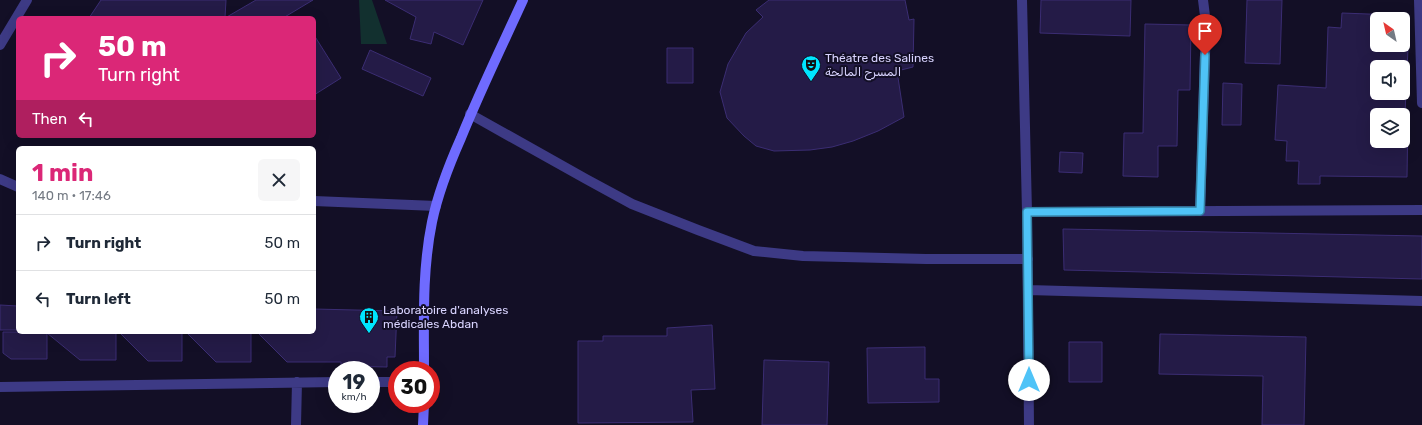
<!DOCTYPE html>
<meta charset="utf-8">
<style>
:root{--surface:#fff;--page:#f6f6f7;--text:#1f2937;--muted:#747a83;--line:#e0e1e3;--accent:#db2777}
body{margin:0;font-family:Rubik,Cairo,sans-serif;background:var(--page);color:var(--text);height:100vh;display:flex;flex-direction:column;font-size:15px;white-space:nowrap}
*{box-sizing:border-box;margin:0}
p{font-size:13px;color:var(--muted)}
.icon{flex:none;width:22px;height:22px;fill:none;stroke:currentColor;stroke-width:2;stroke-linecap:round;stroke-linejoin:round}
.map{position:relative;flex:1;overflow:hidden}
.details{position:absolute;left:16px;top:146px;width:300px;height:188px;display:flex;flex-direction:column;background:var(--surface);border-radius:6px;box-shadow:0 4px 16px #0002}
.details>*{flex:none}
.guide{position:absolute;left:16px;top:16px;width:300px;height:122px;border-radius:6px;box-shadow:0 4px 16px #0002;background:#db2777;color:#fff;overflow:hidden}
.needle{width:26px;rotate:326deg}
.tools{position:absolute;left:1370px;top:12px;display:grid;gap:8px}
.tools a{display:grid;place-items:center;width:40px;height:40px;border-radius:6px;background:var(--surface);box-shadow:0 4px 16px #0002;font-size:20px}
.speed{position:absolute;left:328px;top:361px;display:flex;gap:8px;font-size:20px;font-weight:700;text-align:center}
.speed>*{display:grid;place-content:center;width:52px;height:52px;border-radius:50%;background:var(--surface);box-shadow:0 4px 16px #0002;line-height:1}
.speed small{font-size:10px;font-weight:400}
.speed .limit{border:6px solid #d22;background:#fff;color:#111}
.pin{position:absolute;display:grid;place-items:center;width:34px;height:34px;color:#fff;margin:-41px -17px;border-radius:50% 50% 50% 0;rotate:-45deg;box-shadow:0 0 4px #0007}
.pin .icon{rotate:45deg}
.me{position:absolute;width:44px;margin:-22px;rotate:0deg;stroke-linejoin:round;filter:drop-shadow(0 0 3px #0008)}
.turn{display:flex;align-items:center;gap:14px;height:84px;padding:0 16px;font-size:18px}
.turn .icon{width:52px;height:52px;stroke-width:2.5}
.turn b{display:block;font-size:28px;line-height:34px}
.then{display:flex;align-items:center;height:38px;padding:0 16px;background:#0003;gap:8px;font-size:15px}
.round{display:grid;place-items:center;flex:none;width:42px;height:42px;border-radius:6px;background:var(--page)}
.headline{display:flex;align-items:center;justify-content:space-between;height:68px;padding:0 16px}
h1{font-size:24px;font-weight:700;line-height:30px;color:var(--accent)}
ul{padding:0;list-style:none}
li{display:flex;align-items:center;gap:12px;height:56px;padding:0 16px;border-top:1px solid var(--line)}
li div{flex:1}
li b{display:block;font-size:15px}
li em{font-style:normal}
.map>svg:first-child{display:block}
</style>
<div class="map">
<svg width="1422" height="425" viewBox="0 0 1422 425">
<rect width="100%" height="100%" fill="#130f26"/>
<path fill="#12302f" d="M359 0H372L387 44H361Z"/>
<path fill="#241b47" stroke="#3b2d73" fill-rule="evenodd" d="M101 0H226L225 18H89Z
M256 0H313L283 18H225Z
M385 0H483L463 45 434 32 431 44 410 39 416 17Z
M769 0H905L909 20 914 19 913 67 897 71 904 117 878 131 853 141 832 147 810 150 774 151 756 146 744 136 727 118 720 92 728 64 746 33 763 17 756 10Z
M1041 0H1131L1130 36 1040 33Z
M1247 0H1282L1280 64 1245 63Z
M1342 13 1394 15V19H1377V45H1403V26L1409 27 1405 113H1408L1407 177 1320 176V184H1298L1299 161H1286L1287 141 1275 140 1278 85 1326 88 1328 27 1341 28ZM1377 67H1403V93H1377ZM1377 115H1403V141H1377Z
M1145 24 1191 25 1190 90H1178L1177 146H1158V177L1123 176 1124 133H1143Z
M314 35 341 78 314 95Z
M667 48H693V83H667Z
M370 50 431 78 423 96 362 69Z
M1223 83 1242 84 1241 125H1222Z
M1060 152 1083 153 1082 173 1059 172Z
M1063 229 1422 236V279L1064 270Z
M0 305 18 306V330H0Z
M314 309 397 311 395 357H387V367L341 366V362H287L257 332H314Z
M712 325 715 389 691 390 693 422 578 423V341H603V336H667V328Z
M3 332H116V360H80L47 333V359H11L3 353Z
M119 332H182V361H148Z
M186 332H251V362H216Z
M1160 334 1306 337 1304 425H1262L1263 376 1159 374Z
M1069 342H1102V382H1069Z
M925 347V379H939V402L868 403 867 348Z
M764 360 829 362 827 425H762Z"/>
<g fill="none" stroke-linecap="round" stroke-linejoin="round">
<path stroke="#3d3a85" stroke-width="10" d="M1022 0 1027 212 1029 425
M1419 0 1422 103
M0 45 27 0
M470 114 586 179 632 204 698 230 754 251 803 256 926 259H1028
M0 179 18 187
M314 201 436 206
M1200 211 1206 24 1203 0
M1027 212 1422 210
M1028 290 1422 301
M371 382H397
M0 387 337 382
M296 425 297 382"/>
<path stroke="#6f6bff" stroke-width="10" d="M424 370C424 320 422 271 432 222 438 193 449 165 461 138 480 91 502 46 523 0
M423 425 424 404"/>
</g>
<g fill="none" stroke-linecap="round" stroke-linejoin="round">
<defs>
<path id="route" d="M1029 380 1027 212 1200 211 1205 55"/>
</defs>
<use href="#route" stroke="#337fa1" stroke-width="10"/>
<use href="#route" stroke="#4fc3f7" stroke-width="7"/>
</g>
<defs>
<symbol id="theatre-pin" viewBox="-11 -11 22 30"><path d="M0 17L-7.5 6A9.5 9.5 0 1 1 7.5 6Z" fill="#00e5ff" stroke="#130f26"/><path d="M-5-5.5Q0-4 5-5.5V0Q5 5 0 6Q-5 5-5 0ZM-3.3-2.5H-1v1.5H-3.3ZM1-2.5H3.3v1.5H1ZM-2.8 1Q0 5.5 2.8 1Z" fill="#111"/></symbol>
<symbol id="building-pin" viewBox="-11 -11 22 30"><path d="M0 17L-7.5 6A9.5 9.5 0 1 1 7.5 6Z" fill="#00e5ff" stroke="#130f26"/><path d="M-4-6H4V6H1V3H-1V6H-4ZM-2.5-4.3h1.7v1.8h-1.7ZM.8-4.3h1.7v1.8H.8ZM-2.5-1h1.7V.8h-1.7ZM.8-1h1.7V.8H.8Z" fill="#111"/></symbol>
</defs>
<g fill-rule="evenodd">
<use href="#theatre-pin" x="800" y="54" width="22" height="30"/>
<use href="#building-pin" x="358" y="306" width="22" height="30"/>
</g>
<g text-anchor="middle" dominant-baseline="central" stroke-width="4" stroke-linejoin="round" paint-order="stroke">
<g font-size="12" fill="#d9d4ff" stroke="#130f26" text-anchor="start">
<text x="825" y="58">Théatre des Salines<tspan x="825" dy="14">المسرح المالحة</tspan></text>
<text x="383" y="310">Laboratoire d'analyses<tspan x="383" dy="14">médicales Abdan</tspan></text>
</g>
</g>
</svg>
<div class="tools">
<a><svg class="needle" viewBox="-14 -14 28 28"><path d="M0-13l5 13h-10z" fill="#e53935"/><path d="M0 13l5-13h-10z" fill="#747a83"/></svg></a>
<a><svg class="icon" aria-label="sound" viewBox="0 0 24 24"><path d="M4 9h4l5-4v14l-5-4H4zM17 9q2 3 0 6"/></svg></a>
<a><svg class="icon" aria-label="layers" viewBox="0 0 24 24"><path d="M12 4l9 5-9 5-9-5zM3 14l9 5 9-5"/></svg></a>
</div>
<div class="speed"><div>19<small>km/h</small></div><div class="limit">30</div></div>
<div class="pin" style="left:1205px;top:55px;background:#d93025"><svg class="icon" aria-label="arrive" viewBox="0 0 24 24"><path d="M6 21V4h12l-3 4 3 4H6"/></svg></div>
<svg class="me" style="left:1029px;top:380px" viewBox="-20 -20 40 40"><circle r="19" fill="#fff"/><path d="M0-13L10 11 0 6-10 11z" fill="#4fc3f7"/></svg>
<div class="guide">
<div class="turn"><svg class="icon" aria-label="right" viewBox="0 0 24 24"><path d="M7 20v-9h11M14 6l5 5-5 5"/></svg><div><b>50 m</b>Turn right</div></div>
<div class="then">Then<svg class="icon" aria-label="left" viewBox="0 0 24 24"><path d="M17 20v-9H6M10 6l-5 5 5 5"/></svg></div>
</div>
<section class="details">
<div class="headline"><div><h1>1 min</h1><p>140 m · 17:46</p></div><a class="round"><svg class="icon" aria-label="close" viewBox="0 0 24 24"><path d="M6 6l12 12M18 6L6 18"/></svg></a></div>
<ul>
<li><svg class="icon" aria-label="right" viewBox="0 0 24 24"><path d="M7 20v-9h11M14 6l5 5-5 5"/></svg><div><b>Turn right</b></div><em>50 m</em></li>
<li><svg class="icon" aria-label="left" viewBox="0 0 24 24"><path d="M17 20v-9H6M10 6l-5 5 5 5"/></svg><div><b>Turn left</b></div><em>50 m</em></li>
</ul>
</section>
</div>
